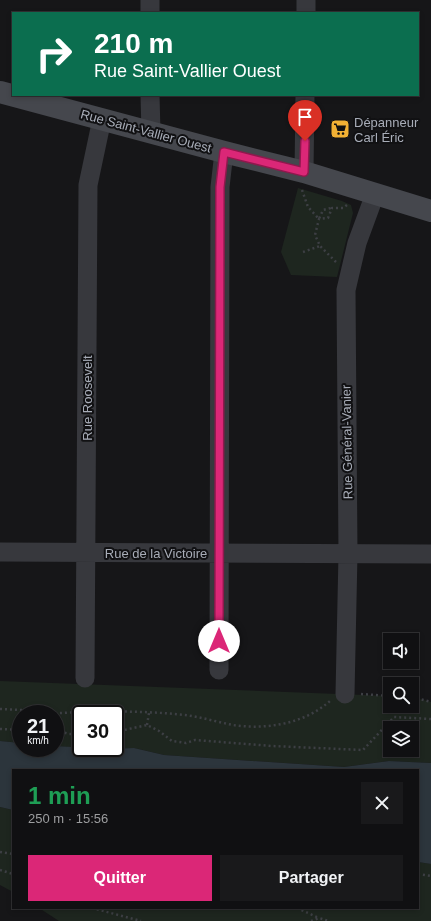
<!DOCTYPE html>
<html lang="fr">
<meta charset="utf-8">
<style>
:root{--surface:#101012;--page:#19191b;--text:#f1f3f6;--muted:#9c9d9f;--line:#303032;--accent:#db2777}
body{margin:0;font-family:Arial,sans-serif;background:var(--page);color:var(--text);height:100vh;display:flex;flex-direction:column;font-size:15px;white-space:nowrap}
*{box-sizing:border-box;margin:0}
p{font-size:13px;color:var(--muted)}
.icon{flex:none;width:22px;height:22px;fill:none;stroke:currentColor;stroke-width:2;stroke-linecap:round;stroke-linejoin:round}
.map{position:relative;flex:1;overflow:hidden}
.details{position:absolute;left:12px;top:769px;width:407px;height:140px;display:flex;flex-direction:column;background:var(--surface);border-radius:0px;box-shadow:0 2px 6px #0003,0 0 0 1px var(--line)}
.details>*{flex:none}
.hud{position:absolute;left:12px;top:12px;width:407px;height:84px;border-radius:0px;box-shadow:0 2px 6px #0003,0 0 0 1px var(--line);background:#0b6e4f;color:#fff;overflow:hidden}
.fabs{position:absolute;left:383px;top:633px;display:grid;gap:8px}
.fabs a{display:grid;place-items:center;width:36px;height:36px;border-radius:0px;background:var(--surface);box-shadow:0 2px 6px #0003,0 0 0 1px var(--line);font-size:20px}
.speed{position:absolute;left:12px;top:705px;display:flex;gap:8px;font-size:20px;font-weight:700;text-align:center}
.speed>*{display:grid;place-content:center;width:52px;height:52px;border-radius:50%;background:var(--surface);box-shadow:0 2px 6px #0003,0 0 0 1px var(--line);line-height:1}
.speed small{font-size:10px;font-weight:400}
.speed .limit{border:2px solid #111;border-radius:6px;background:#fff;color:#111}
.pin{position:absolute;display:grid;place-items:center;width:34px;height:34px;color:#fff;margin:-41px -17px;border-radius:50% 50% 50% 0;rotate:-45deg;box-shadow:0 0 4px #0007}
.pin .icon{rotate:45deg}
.me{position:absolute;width:44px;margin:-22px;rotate:0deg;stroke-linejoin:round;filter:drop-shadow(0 0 3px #0008)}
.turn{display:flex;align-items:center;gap:14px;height:84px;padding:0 16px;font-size:18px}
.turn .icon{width:52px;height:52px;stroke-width:2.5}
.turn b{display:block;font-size:28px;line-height:34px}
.round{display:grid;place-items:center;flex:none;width:42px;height:42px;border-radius:0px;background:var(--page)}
.head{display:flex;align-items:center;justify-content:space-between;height:68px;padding:0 16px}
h1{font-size:24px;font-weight:700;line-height:30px;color:#1e9e55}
.action{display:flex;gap:8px;margin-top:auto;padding:8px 16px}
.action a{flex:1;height:46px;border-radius:0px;background:var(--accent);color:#fff;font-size:16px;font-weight:700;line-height:46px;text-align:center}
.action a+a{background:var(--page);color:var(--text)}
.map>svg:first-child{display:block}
</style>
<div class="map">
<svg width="431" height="921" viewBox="0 0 431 921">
<rect width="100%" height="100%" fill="#161618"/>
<path fill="#1e261f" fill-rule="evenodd" d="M298 188 342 201 351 205 353 213 337 277 291 275 281 252Z
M0 681 390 696V706H412V697L431 702V763L389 761 344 767 164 755 134 748 107 749 84 748H115V714H81V748L55 746V714H21V743L0 741ZM390 728H412V750H390Z
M0 807 13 810V892L0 885Z
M418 862 431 864V921H59L39 908H418Z"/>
<path fill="#2c353c" d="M0 741 21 743V748H55V746L107 749 134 748 164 755 344 767 389 761 431 763V864L418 862V770H13V810L0 807Z"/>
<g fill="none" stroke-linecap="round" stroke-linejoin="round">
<path stroke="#3d3f44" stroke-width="2.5" stroke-dasharray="2 3" stroke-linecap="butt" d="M302 190 308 207 319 219 323 210 331 208
M303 252 320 246
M336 262 320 246 315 235 319 219 328 218 332 208H343L347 205
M361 694 390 696
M412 697 431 702
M0 709 22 710 36 714
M45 714C91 711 138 710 185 715 201 717 217 722 233 725 266 730 304 724 330 701
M147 725 149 713
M0 729 21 730
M55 730 69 734H81
M115 732 147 725 159 731 172 741 186 743 195 740 272 746 363 750 394 717 431 719
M0 852 13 854
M0 870 13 874
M418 874 431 876
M92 908 141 921
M297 908 319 918
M311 921 319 918 329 921"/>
<path stroke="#37383d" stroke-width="19" d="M150 0V13
M306 13V0
M150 95 151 132
M304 172 305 95
M0 552 431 554
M219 670 220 187 224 152
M85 678 88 185 102 119
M345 694 348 554 346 290 357 243 375 194"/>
<path stroke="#45474d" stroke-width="22" d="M0 92 224 152 304 172 431 211"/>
</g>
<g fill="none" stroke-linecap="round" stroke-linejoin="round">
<defs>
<path id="route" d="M219 641 220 187 224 152 304 172 305 141"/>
</defs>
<use href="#route" stroke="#8e194d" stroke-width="10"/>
<use href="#route" stroke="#db2777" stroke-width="7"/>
</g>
<defs>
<symbol id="supermarket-square" viewBox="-11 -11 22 22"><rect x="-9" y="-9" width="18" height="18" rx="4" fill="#f2b134" stroke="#111113"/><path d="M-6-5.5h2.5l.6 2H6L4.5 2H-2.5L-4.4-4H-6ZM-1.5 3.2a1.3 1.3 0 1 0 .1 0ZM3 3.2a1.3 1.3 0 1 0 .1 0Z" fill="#111"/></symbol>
</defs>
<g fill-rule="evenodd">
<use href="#supermarket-square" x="329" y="118" width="22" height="22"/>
</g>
<g text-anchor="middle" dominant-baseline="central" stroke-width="4" stroke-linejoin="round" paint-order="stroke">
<g font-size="13" fill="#a8adb8" stroke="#111113" text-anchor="start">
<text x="354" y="122">Dépanneur<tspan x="354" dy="15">Carl Éric</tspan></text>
</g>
<g font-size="13" fill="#a8adb8" stroke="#111113">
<text transform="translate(146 131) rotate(15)">Rue Saint-Vallier Ouest</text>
<text transform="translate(87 398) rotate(-90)">Rue Roosevelt</text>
<text transform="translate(347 442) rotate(-91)">Rue Général-Vanier</text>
<text x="156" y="553">Rue de la Victoire</text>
</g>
</g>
</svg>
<div class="fabs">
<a><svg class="icon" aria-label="sound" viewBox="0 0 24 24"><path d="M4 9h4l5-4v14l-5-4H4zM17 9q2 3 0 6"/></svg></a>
<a><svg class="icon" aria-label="search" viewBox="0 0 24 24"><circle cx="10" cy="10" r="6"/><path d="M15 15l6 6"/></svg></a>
<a><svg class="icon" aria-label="layers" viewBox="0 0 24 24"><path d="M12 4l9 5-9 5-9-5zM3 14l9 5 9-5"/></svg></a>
</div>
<div class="speed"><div>21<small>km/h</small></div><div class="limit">30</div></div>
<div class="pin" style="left:305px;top:141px;background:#d93025"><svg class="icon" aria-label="arrive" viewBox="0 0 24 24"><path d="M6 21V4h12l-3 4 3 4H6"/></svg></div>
<svg class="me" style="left:219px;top:641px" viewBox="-20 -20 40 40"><circle r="19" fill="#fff"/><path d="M0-13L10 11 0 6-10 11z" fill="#db2777"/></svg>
<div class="hud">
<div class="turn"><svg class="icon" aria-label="right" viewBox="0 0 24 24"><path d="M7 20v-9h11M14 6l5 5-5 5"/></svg><div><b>210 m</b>Rue Saint-Vallier Ouest</div></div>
</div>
<section class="details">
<div class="head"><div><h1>1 min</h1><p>250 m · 15:56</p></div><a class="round"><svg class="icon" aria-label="close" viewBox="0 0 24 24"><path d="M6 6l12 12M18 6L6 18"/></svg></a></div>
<div class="action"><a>Quitter</a><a>Partager</a></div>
</section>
</div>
